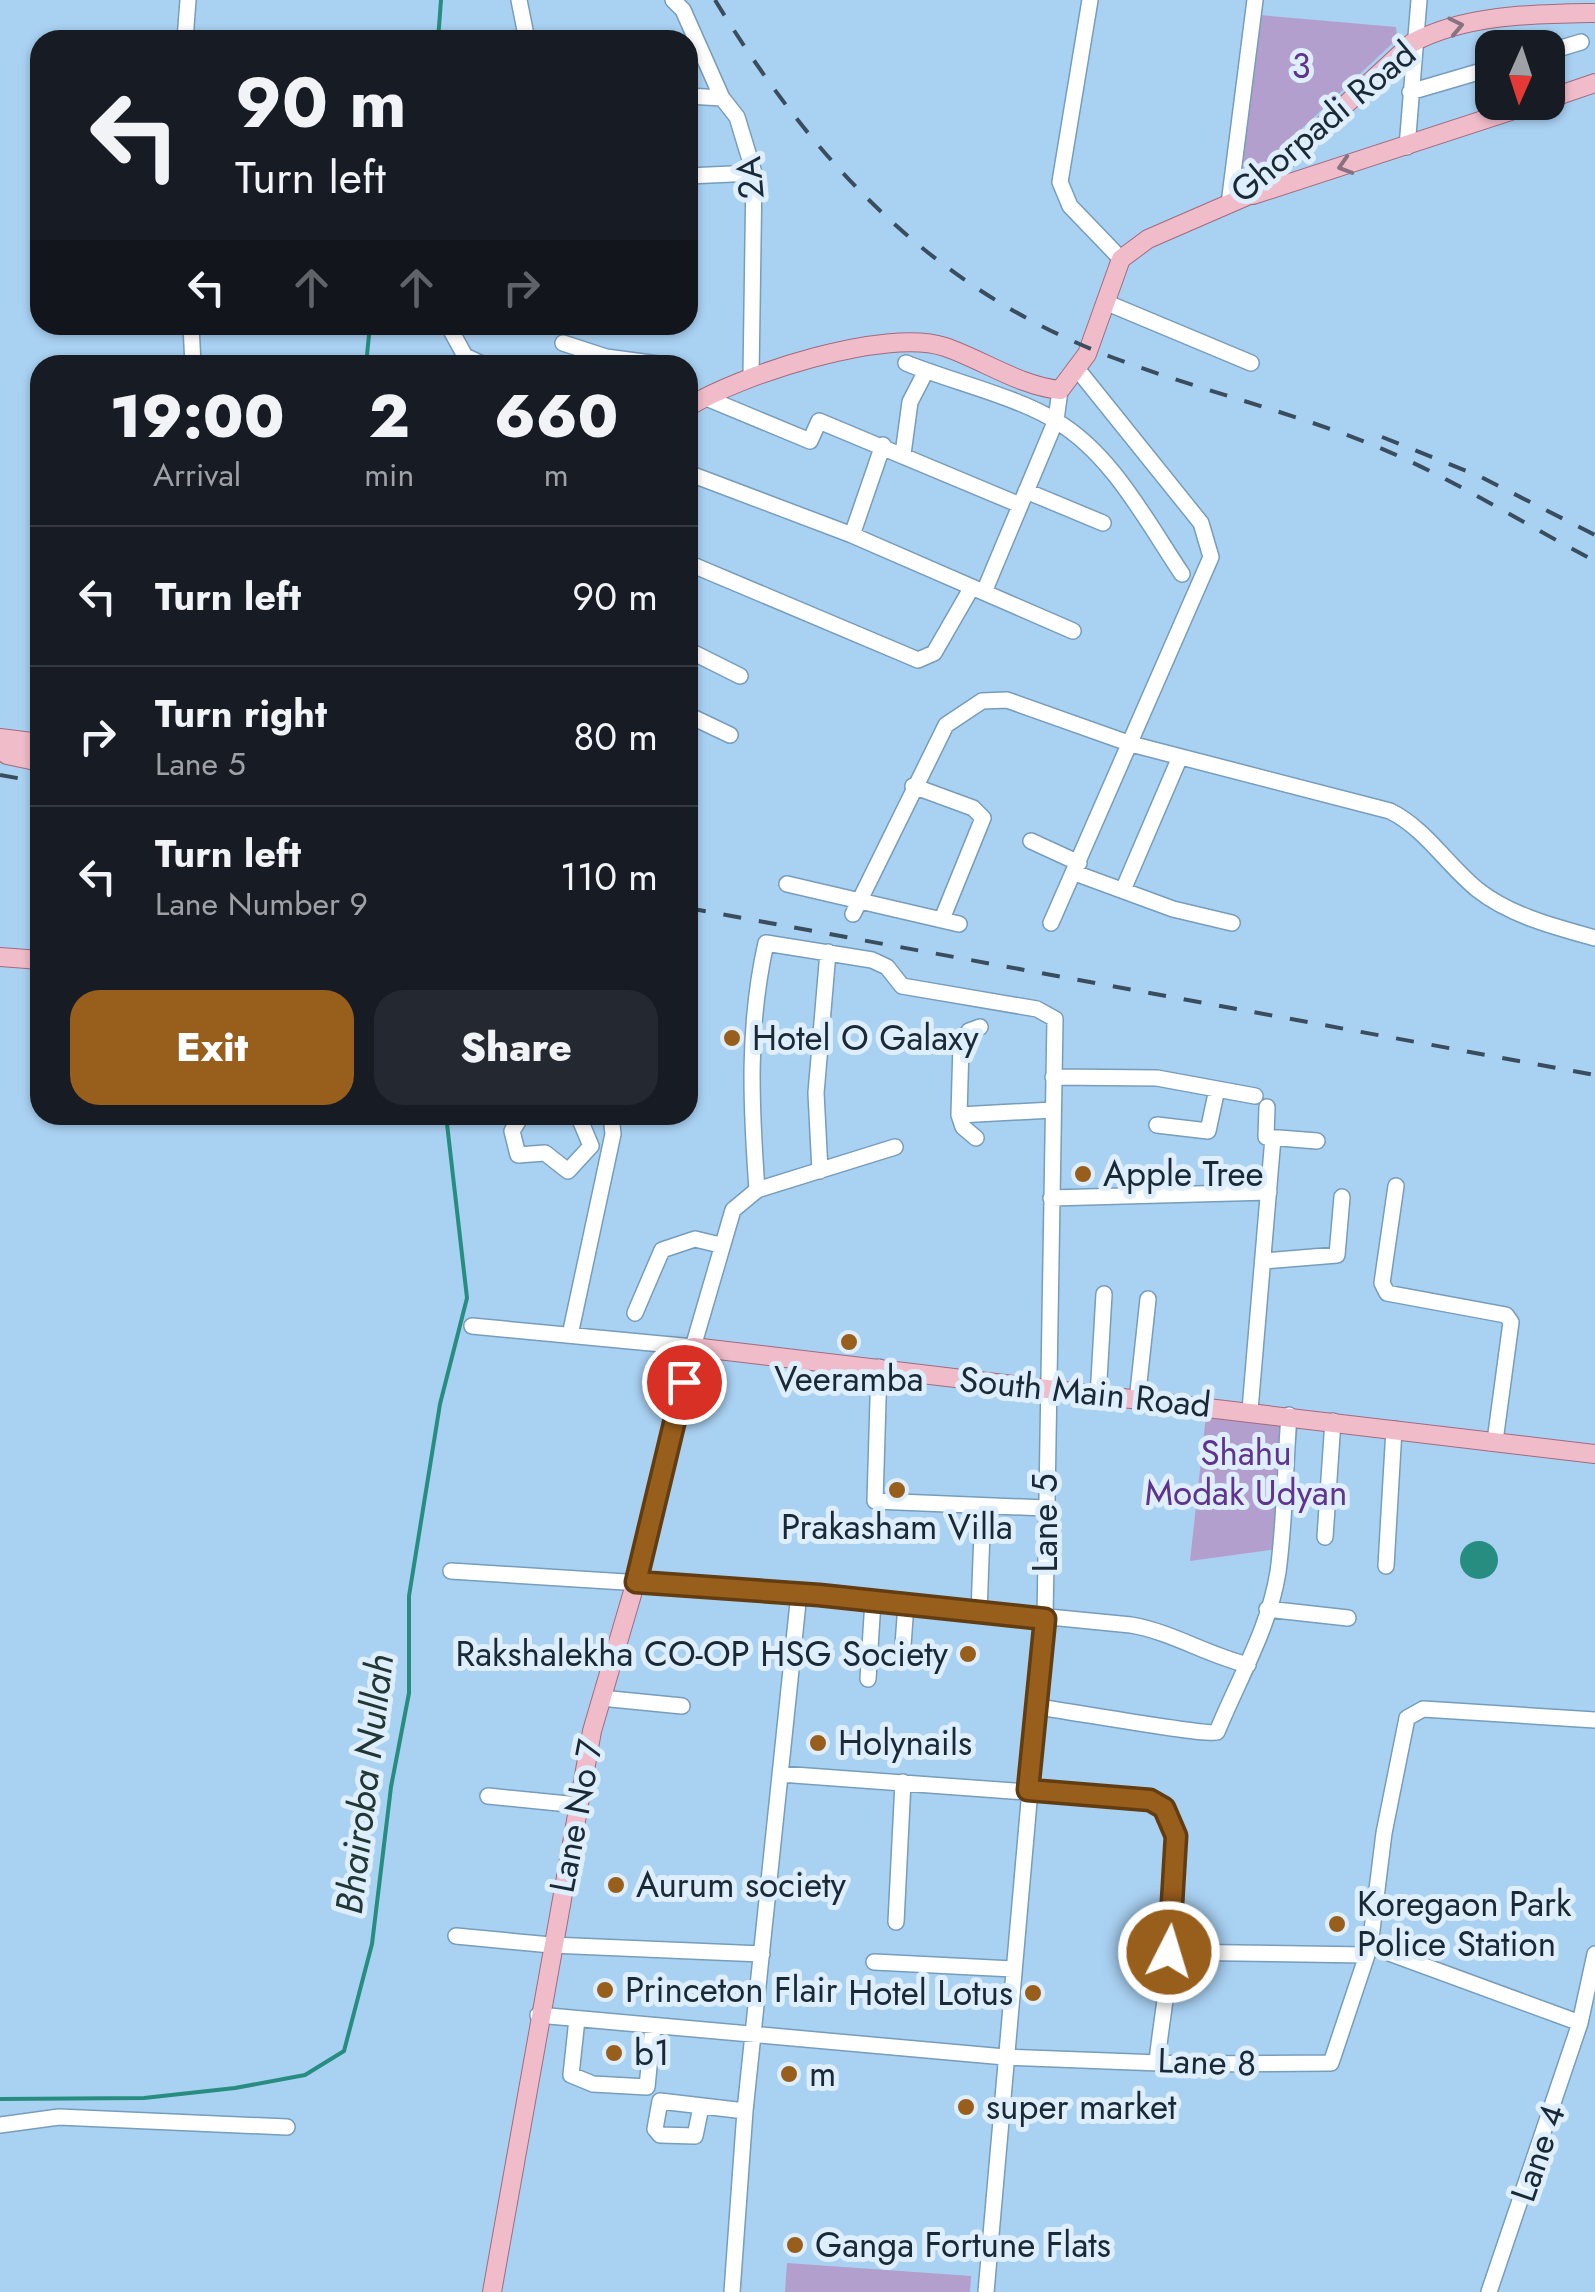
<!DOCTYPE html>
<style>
:root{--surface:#171b24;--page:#242831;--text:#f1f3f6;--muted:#9ea1a6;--line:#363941;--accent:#985e1c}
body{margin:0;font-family:Jost,sans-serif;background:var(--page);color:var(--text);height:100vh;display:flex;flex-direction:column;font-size:38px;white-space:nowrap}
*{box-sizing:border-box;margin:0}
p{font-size:32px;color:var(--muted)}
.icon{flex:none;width:55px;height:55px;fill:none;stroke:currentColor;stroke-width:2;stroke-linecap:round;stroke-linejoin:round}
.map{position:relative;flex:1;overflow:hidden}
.sheet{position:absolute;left:30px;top:355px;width:668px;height:770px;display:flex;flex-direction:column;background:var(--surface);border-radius:30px;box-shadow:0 2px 8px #0004}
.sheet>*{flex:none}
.top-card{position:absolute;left:30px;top:30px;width:668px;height:305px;border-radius:30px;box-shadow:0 2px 8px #0004;background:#171b24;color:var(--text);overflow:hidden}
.needle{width:65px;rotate:183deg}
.tools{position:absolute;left:1475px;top:30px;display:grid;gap:20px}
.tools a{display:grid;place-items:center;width:90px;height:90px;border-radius:20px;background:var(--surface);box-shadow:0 2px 8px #0004;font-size:50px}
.pin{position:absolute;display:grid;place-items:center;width:85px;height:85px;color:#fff;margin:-42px;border:5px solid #fff;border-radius:50%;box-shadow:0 2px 10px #0007}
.me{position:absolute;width:110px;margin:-55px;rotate:5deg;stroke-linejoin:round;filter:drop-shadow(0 0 8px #0008)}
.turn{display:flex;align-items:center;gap:35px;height:210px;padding:0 40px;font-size:45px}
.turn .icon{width:130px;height:130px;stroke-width:2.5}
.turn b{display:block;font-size:70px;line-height:85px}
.lanes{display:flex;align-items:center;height:95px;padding:0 40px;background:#0003;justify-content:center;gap:50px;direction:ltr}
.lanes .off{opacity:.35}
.eta{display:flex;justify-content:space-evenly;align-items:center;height:170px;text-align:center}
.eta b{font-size:60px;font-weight:800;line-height:70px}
.action{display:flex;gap:20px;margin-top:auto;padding:20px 40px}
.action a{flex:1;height:115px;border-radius:30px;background:var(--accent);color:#fff;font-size:40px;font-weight:800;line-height:115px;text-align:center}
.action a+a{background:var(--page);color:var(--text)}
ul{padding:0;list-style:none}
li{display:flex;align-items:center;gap:30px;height:140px;padding:0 40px;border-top:2px solid var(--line)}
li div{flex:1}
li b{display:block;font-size:38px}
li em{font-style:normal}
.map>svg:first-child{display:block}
</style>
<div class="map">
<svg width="1595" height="2292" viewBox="0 0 1595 2292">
<rect width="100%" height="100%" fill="#a9d1f2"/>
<path fill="#b39fce" d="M1260 15 1396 27 1397 39 1246 181 1235 173Z
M1206 1416 1298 1426 1284 1548 1190 1561Z
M787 2263 971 2276 970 2292H785Z"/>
<path fill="#278d81" d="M1460 1560a19 19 0 1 1 38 0a19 19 0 1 1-38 0Z"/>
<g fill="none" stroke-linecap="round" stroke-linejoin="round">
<path stroke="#278d81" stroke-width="4" d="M438 40 441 0
M366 365 370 325
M0 2099 144 2098 235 2088 305 2075 344 2051 372 1944 391 1787 409 1693V1596L440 1404 467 1298 446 1115"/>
<defs>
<path id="minor" d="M519 0 527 40
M673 0 683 10 722 98 737 117 754 173 751 377
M1090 0 1060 182 1070 206 1121 259
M185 40 188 0
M1548 52 1581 42
M1410 92 1492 68
M688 96 722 98
M1407 147 1419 0
M688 176 754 173
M1229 204 1255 0
M1105 302 1251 363
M191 325 193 365
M448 325 465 356 484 365
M563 343 606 357 666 365
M906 363C950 381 1018 397 1056 421 1112 454 1147 522 1182 574
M704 397 810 441 819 421 1020 505
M903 454 910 402 926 371
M688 473 852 535 1073 631
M1026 491 1103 523
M852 535 883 445
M688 563 918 660 934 653 972 587
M984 592 1056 420 1060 390
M688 650 740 676
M688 715 730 735
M913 786 973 808 983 818 942 919
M1031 841 1079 863
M1075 873 1173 909 1232 923
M787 884 959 924
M1123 890 1180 757
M853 914 946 725 982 701 1007 700 1131 744 1390 811C1426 829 1447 865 1478 890 1511 916 1556 927 1595 938
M1051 923 1211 557 1201 523 1078 370
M1053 1077 1157 1078 1255 1096
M1267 1107 1266 1137 1317 1141
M522 1115 512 1131 518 1155 545 1153 568 1171 591 1146 578 1115
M959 1115 961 1045 969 1031 980 1027
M1157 1125 1208 1131 1217 1089
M976 1138 963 1127 959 1115 1053 1110
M820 1171 816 1093 828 952
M1396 1186 1382 1283 1387 1293 1506 1315 1511 1322 1495 1441
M757 1190C751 1106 747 1027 766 943L872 960 887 967 902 986 1037 1009 1055 1019 1045 1619 986 2292
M1051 1198 1269 1192
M1263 1261 1337 1255 1342 1197
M635 1313 662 1250 695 1239 720 1245
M472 1326 693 1347 733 1210 757 1190 895 1147
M570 1335 613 1134 611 1115
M879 1367 875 1501 1045 1508
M1098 1397 1104 1294
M1137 1401 1148 1299
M1250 1410 1273 1138
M1325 1537 1333 1421
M1386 1566 1394 1429
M451 1571 814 1594 1131 1625C1172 1632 1207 1655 1248 1665
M1267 1609 1348 1618
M979 1612 983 1506
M902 1659 906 1604
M868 1679 873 1601
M601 1698 682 1706
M1037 1707C1063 1710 1207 1736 1217 1732 1238 1680 1269 1629 1278 1572 1285 1521 1285 1467 1289 1415
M780 1774 1150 1801 1164 1808C1192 1854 1163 2003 1157 2061
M488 1796 578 1805
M896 1922 903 1782
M456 1936 551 1945 762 1954
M1370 1946 1580 2023
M1169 1952 1366 1955
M874 1962 1013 1969
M538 2015 1005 2057 1186 2064 1331 2063 1370 1946 1384 1833 1407 1718 1423 1709 1595 1720
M577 2019 571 2075 593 2084 647 2087 653 2026
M701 2107 695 2136 660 2135 655 2129 660 2101 745 2111
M0 2125 59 2117 287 2127
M732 2292 745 2111 799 1593
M1489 2292 1580 2023 1595 1954"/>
<path id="major" d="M1548 99 1595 83
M1253 195 1538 102
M688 407C740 375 886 327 945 347 983 360 1020 386 1060 390L1087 354 1121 259 1148 239 1247 196 1412 43C1466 14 1535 14 1595 13
M0 738 40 743
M0 748 7 755 40 762
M0 957 40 960
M492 2292 592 1731 636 1581 693 1347 1595 1454"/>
</defs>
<use href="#minor" stroke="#779dbc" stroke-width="18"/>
<use href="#major" stroke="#a06b7e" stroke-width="20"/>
<use href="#minor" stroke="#fff" stroke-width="15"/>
<use href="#major" stroke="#f1bcc9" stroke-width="18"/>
<path stroke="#394d5e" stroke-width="4" stroke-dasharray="18 18" stroke-linecap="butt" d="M715 0C813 161 933 290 1114 358 1199 390 1288 411 1373 445 1449 476 1522 523 1595 561
M1382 437 1479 476 1595 535
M0 775 40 782
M688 908 1595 1075"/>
</g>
<defs><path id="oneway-chevron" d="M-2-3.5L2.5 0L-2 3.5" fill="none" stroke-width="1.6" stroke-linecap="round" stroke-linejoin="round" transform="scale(2.5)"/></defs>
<g stroke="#867280">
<use href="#oneway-chevron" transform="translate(1456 26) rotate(-12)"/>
<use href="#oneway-chevron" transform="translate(1345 166) rotate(163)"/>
</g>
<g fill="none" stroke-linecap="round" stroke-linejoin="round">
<defs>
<path id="route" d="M684 1382 636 1582 819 1595 1045 1619 1028 1790 1150 1800 1164 1808 1176 1836 1169 1952"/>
</defs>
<use href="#route" stroke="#633d12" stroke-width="25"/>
<use href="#route" stroke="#985e1c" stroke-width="18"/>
</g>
<g fill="#985e1c" stroke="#deeefc" stroke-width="4">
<circle cx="732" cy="1038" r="10"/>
<circle cx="1083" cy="1174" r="10"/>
<circle cx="849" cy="1342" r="10"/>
<circle cx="897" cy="1490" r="10"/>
<circle cx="968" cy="1654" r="10"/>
<circle cx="818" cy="1743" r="10"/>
<circle cx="616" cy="1885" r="10"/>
<circle cx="1337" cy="1924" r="10"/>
<circle cx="605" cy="1990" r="10"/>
<circle cx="1033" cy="1993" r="10"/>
<circle cx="614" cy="2053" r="10"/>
<circle cx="789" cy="2074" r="10"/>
<circle cx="966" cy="2107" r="10"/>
<circle cx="795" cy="2245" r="10"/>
</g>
<g text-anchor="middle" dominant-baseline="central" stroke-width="10" stroke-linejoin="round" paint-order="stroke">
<g font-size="35" fill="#60338d" stroke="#deeefc">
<text x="1301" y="66">3</text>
<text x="1246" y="1453">Shahu<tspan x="1246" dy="40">Modak Udyan</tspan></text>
</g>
<g font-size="35" fill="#1a2936" stroke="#deeefc">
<text transform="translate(1323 122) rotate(-40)">Ghorpadi Road</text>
<text transform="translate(750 178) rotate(-95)">2A</text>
<text transform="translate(1085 1392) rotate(6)">South Main Road</text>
<text transform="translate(1045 1523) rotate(-90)">Lane 5</text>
<text transform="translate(576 1816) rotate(-79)">Lane No 7</text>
<text transform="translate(1207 2062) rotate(2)">Lane 8</text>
<text transform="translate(1538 2153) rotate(-71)">Lane 4</text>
</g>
<g font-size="35" fill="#1a2936" stroke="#deeefc" text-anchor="start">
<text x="752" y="1038">Hotel O Galaxy</text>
<text x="1103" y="1174">Apple Tree</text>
<text x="849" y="1379" text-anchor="middle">Veeramba</text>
<text x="897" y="1527" text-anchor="middle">Prakasham Villa</text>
<text x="948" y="1654" text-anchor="end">Rakshalekha CO-OP HSG Society</text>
<text x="838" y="1743">Holynails</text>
<text x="636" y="1885">Aurum society</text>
<text x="1357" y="1904">Koregaon Park<tspan x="1357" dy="40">Police Station</tspan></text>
<text x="625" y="1990">Princeton Flair</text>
<text x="1013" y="1993" text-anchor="end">Hotel Lotus</text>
<text x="634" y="2053">b1</text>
<text x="809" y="2074">m</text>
<text x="986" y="2107">super market</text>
<text x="815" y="2245">Ganga Fortune Flats</text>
</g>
<g font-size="38" font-style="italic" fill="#203733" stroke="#deeefc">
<text transform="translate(364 1784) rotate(-83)">Bhairoba Nullah</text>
</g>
</g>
</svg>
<div class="tools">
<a><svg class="needle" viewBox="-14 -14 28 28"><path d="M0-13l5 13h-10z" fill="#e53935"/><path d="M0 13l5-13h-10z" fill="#9ea1a6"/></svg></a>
</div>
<div class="pin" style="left:684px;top:1382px;background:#d93025"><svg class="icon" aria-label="arrive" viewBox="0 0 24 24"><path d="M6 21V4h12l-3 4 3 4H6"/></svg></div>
<svg class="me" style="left:1169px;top:1952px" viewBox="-20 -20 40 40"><circle r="17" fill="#985e1c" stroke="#fff" stroke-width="3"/><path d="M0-11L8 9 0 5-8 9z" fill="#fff"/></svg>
<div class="top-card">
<div class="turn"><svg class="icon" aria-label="left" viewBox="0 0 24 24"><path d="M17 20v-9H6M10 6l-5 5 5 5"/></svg><div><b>90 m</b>Turn left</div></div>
<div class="lanes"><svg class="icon" aria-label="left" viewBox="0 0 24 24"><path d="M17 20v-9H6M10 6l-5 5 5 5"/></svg><svg class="icon off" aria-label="ahead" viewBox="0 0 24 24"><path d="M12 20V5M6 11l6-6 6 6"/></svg><svg class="icon off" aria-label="ahead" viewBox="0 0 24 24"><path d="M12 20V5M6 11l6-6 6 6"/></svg><svg class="icon off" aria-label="right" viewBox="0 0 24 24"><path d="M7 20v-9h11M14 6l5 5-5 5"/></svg></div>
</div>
<section class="sheet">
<div class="eta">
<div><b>19:00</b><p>Arrival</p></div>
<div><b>2</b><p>min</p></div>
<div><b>660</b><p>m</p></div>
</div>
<ul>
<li><svg class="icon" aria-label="left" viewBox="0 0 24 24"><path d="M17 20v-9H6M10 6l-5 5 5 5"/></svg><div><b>Turn left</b></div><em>90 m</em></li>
<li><svg class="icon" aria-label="right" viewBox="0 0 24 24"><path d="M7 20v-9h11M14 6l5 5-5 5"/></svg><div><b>Turn right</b><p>Lane 5</p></div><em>80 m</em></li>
<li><svg class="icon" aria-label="left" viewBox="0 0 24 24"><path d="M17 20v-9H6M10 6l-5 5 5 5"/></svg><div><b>Turn left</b><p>Lane Number 9</p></div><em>110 m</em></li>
</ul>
<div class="action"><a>Exit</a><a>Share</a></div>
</section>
</div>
